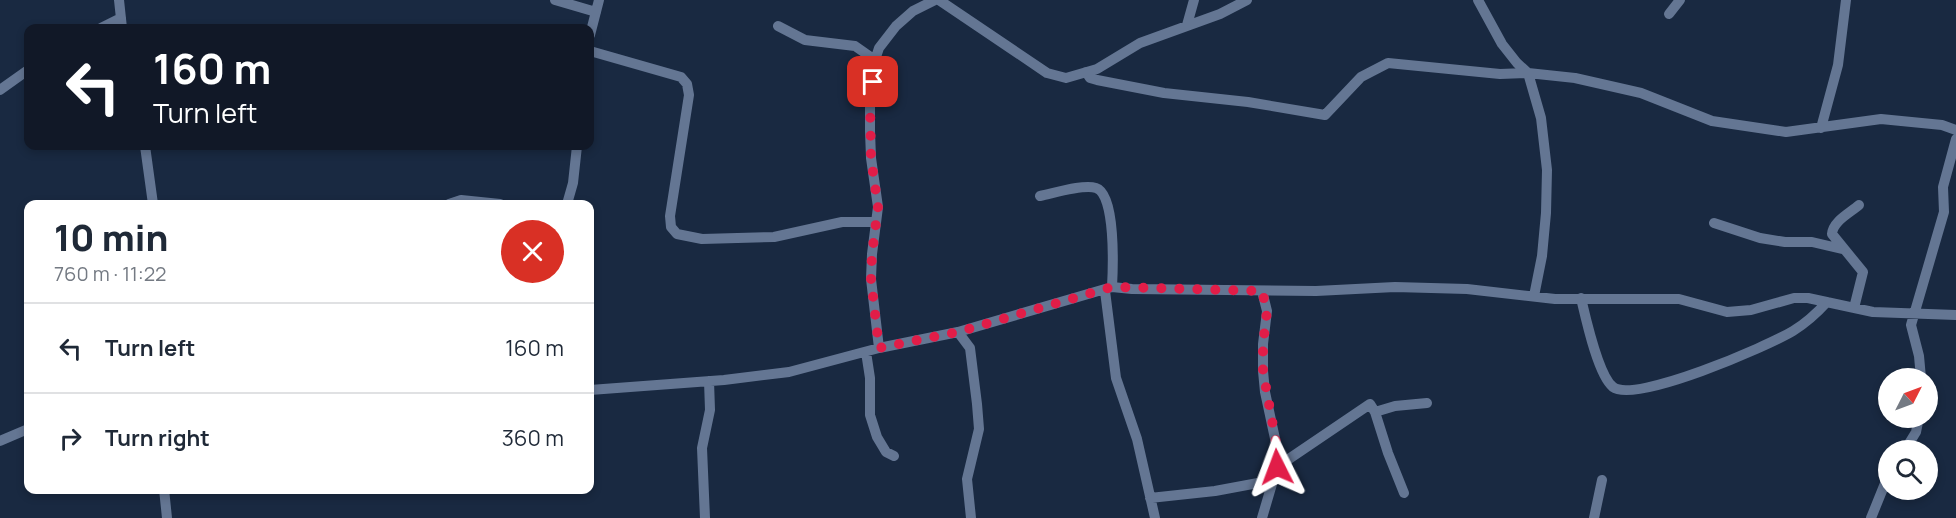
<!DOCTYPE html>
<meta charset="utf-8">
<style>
:root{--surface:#fff;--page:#f6f6f7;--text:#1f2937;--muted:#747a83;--line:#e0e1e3}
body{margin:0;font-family:Manrope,sans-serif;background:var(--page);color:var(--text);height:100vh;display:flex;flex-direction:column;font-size:22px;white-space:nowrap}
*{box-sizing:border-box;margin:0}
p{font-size:20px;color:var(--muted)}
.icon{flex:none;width:33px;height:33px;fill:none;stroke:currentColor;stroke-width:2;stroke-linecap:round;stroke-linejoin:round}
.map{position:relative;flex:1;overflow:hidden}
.panel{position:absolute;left:24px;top:200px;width:570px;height:294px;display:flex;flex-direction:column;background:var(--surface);border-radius:12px;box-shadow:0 3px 9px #0003}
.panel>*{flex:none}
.guide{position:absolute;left:24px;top:24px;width:570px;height:126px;border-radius:12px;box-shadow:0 3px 9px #0003;background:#111827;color:#fff;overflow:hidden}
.needle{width:39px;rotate:48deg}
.tools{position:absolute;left:1878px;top:368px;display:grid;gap:12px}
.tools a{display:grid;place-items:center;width:60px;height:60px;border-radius:50%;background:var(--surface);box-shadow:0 3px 9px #0003;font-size:30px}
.pin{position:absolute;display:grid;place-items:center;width:51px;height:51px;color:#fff;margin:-26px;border-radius:12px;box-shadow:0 3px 9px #0006}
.me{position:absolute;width:66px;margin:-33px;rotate:357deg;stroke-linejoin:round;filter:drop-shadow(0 0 4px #0008)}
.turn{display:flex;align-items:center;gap:21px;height:126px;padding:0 30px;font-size:27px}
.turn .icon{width:78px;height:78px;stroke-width:2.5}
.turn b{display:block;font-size:42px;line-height:51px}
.round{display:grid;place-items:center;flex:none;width:63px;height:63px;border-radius:32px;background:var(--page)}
.summary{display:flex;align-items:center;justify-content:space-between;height:102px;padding:0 30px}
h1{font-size:36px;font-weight:800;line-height:45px}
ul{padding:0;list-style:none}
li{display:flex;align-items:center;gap:18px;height:90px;padding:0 30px;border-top:2px solid var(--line)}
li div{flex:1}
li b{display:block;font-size:22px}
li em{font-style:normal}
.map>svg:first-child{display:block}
</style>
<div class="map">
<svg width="1956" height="518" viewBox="0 0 1956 518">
<rect width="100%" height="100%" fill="#192941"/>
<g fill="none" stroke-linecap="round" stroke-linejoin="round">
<path stroke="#647693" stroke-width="10" d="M119 0 122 28
M555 0 596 12
M939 0 1047 73 1066 78 1097 69 1140 43 1220 14 1247 0
M1478 0 1502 44 1517 63 1528 73 1541 118 1547 170 1546 213 1542 256 1534 296
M1669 14 1680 0
M1187 25 1194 0
M778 26 805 40 855 46 875 60
M101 28 121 18
M590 35 599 0
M590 51 681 77 687 84 689 95 670 216 671 227 677 234 702 239 774 237 842 222H875
M1086 72 1090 78 1097 80 1164 93 1248 102 1325 115 1361 77 1388 63 1500 74 1528 73 1575 78 1641 93 1712 121 1786 132 1881 119 1942 125 1956 130
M0 90 28 70
M1821 128 1838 65 1846 0
M145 146 153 204
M1040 196C1055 193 1083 184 1096 188 1116 194 1113 269 1112 287
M449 204 461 200 500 204
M567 204 573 183 577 146
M1714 223 1760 238 1785 242H1812L1842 249
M1105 291 1116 378 1137 439 1155 518
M1262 291 1267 311 1263 344V371L1265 392 1277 448V467L1262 518
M1581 298C1586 319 1598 375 1613 387 1635 404 1768 346 1793 331 1806 323 1817 313 1827 302
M1854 308 1863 272 1832 234C1833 221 1850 213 1859 205
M958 332 970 348 977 404 979 429 967 479 971 518
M879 348 871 279 872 254 878 207 871 158 870 131V103L875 60 879 48 896 26 913 11 935 0
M866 352 870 378V415L877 437 886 452 894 456
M1921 378 1919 356 1911 325 1944 212 1943 187 1956 139
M590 390 724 380 789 372 879 348 958 332 1112 287 1132 289 1316 291 1395 287 1467 289 1555 299H1679L1727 312 1751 310 1794 298H1808L1873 312 1956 315
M1375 412 1395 406 1427 403
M0 441 28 429
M1905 450 1916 432 1919 417
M1277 467 1370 404 1375 412 1388 453 1404 493
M164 489 167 518
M1150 498 1215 491 1274 480
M705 518 702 448 710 410 709 381
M1594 518 1602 480
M1871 518 1888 476"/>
</g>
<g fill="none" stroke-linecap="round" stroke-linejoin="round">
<path stroke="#e11d48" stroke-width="10" stroke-dasharray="0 18" d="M873 82 870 103 871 158 878 207 872 254 871 279 879 348 958 332 1112 287 1262 291 1267 311 1263 344V371L1277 448V467"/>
</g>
</svg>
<div class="tools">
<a><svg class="needle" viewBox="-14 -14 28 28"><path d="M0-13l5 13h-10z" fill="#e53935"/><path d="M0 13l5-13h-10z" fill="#747a83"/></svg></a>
<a><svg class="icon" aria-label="search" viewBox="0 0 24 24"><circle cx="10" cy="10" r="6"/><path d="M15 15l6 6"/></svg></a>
</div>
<div class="pin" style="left:873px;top:82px;background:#d93025"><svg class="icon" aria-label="arrive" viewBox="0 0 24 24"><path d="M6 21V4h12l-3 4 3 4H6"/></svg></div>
<svg class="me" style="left:1277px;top:467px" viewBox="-20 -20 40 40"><path d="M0-17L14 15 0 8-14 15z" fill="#e11d48" stroke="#fff" stroke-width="4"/></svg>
<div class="guide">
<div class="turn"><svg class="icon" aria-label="left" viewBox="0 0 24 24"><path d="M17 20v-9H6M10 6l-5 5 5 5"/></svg><div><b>160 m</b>Turn left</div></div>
</div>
<section class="panel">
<div class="summary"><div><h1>10 min</h1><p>760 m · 11:22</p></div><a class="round" style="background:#d93025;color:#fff"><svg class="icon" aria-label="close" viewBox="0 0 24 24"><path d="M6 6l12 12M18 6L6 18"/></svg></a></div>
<ul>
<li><svg class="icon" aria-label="left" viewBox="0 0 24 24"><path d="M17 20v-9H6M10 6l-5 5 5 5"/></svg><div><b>Turn left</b></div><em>160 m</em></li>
<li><svg class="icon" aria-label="right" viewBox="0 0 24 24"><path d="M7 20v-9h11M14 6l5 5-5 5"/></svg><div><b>Turn right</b></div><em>360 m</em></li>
</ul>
</section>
</div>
